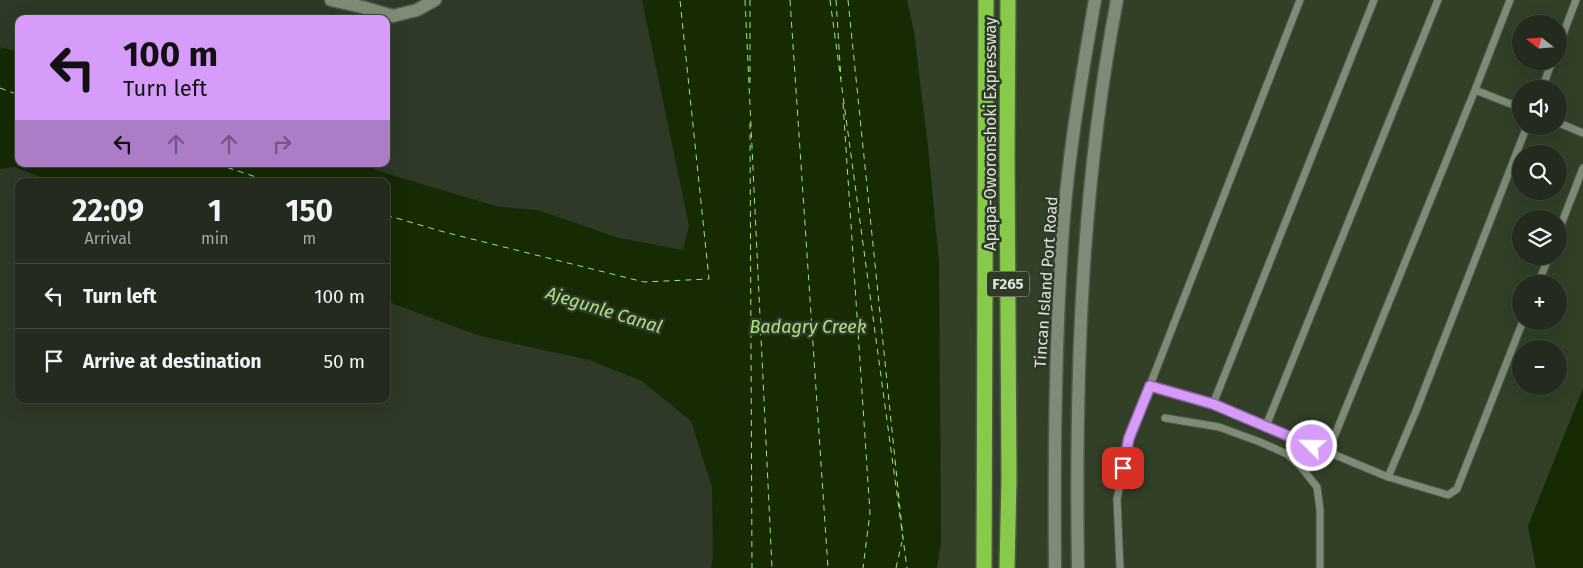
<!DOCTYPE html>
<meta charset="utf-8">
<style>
:root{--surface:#232b1e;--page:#2b3327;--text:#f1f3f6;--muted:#a3a7a4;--line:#40473c}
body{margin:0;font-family:"Fira Sans",sans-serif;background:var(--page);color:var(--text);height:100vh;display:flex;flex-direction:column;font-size:19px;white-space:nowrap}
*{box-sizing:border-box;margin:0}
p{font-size:16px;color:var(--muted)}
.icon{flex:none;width:28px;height:28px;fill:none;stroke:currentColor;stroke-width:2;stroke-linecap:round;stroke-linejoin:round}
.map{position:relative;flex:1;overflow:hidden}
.details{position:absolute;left:15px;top:178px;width:375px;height:225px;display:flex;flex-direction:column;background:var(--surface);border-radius:10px;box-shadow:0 5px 20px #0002,0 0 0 1px var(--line)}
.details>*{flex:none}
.guide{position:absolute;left:15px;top:15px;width:375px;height:152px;border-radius:10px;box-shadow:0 5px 20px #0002,0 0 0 1px var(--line);background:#d79bf9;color:#111;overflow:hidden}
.needle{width:32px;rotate:287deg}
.tools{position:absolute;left:1512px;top:15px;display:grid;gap:10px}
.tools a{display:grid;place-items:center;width:55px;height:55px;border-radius:50%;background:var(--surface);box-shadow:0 5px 20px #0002,0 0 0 1px var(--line);font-size:25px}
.pin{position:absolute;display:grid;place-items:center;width:42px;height:42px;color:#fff;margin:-21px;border-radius:10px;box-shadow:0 2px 8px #0006}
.me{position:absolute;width:55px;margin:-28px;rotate:293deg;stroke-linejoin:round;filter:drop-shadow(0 0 4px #0008)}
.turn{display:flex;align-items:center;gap:18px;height:105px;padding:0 25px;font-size:22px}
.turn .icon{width:65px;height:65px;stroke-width:2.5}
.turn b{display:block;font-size:35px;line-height:42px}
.lanes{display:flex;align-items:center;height:48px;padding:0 25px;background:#0003;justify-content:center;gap:25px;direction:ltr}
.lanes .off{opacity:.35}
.eta{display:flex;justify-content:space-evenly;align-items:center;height:85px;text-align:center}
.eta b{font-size:30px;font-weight:700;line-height:35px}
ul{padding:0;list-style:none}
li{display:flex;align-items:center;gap:15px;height:65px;padding:0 25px;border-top:1px solid var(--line)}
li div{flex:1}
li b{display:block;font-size:19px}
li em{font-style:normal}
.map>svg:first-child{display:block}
</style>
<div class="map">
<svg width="1583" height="568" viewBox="0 0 1583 568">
<rect width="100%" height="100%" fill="#2f3928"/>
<path fill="#324028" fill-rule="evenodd" d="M907 0H1583V388L1528 526 1536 568H937L941 542 939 263 928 147 914 32ZM1521 24H1559V61H1521ZM1521 89H1559V126H1521ZM1521 154H1559V191H1521ZM1521 219H1559V256H1521ZM1521 284H1559V321H1521ZM1521 349H1559V386H1521Z"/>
<path fill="#162a04" d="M642 0H907L914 32 928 147 939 263 941 542 937 568H711L713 555 712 487 691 421 642 381 589 360 480 336 386 301V181H51L14 167 0 169V47L19 52V164H361L388 174 499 207 538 210 619 238 683 250 689 226Z
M1583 388V568H1536L1528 526Z"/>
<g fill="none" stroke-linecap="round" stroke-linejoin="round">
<path stroke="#abe280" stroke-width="1" stroke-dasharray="6 5" stroke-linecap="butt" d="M745 0 772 568
M750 0V84
M790 0 828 568
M830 0 907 568
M836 0 841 79
M848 0 903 538
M0 88 19 95
M843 103 870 513 863 568
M750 123 752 568
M217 164 268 181
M386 215 444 232 644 282 709 279 680 0
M896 568 902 542"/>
<defs>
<path id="lane" d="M1559 45 1576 0
M1542 89 1552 61
M1475 90 1521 108
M1559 123 1583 133
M1559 230 1583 168
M1538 284 1549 256
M1151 386 1213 404 1328 452 1475 90 1510 0
M1213 404 1374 0
M1165 418 1219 427 1260 442 1287 454 1301 467 1317 487 1320 510V568
M1266 426 1438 0
M1328 452 1388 477 1448 495 1457 489 1523 321
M1388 477 1416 411 1527 126
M1120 568 1117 499 1129 439 1300 0"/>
<path id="street" d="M331 0 362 7 393 16 417 10 435 0"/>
<path id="secondary" d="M1055 568C1054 460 1055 351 1062 243 1067 162 1081 80 1095 0
M1078 568C1075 378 1081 187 1117 0"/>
<path id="highway" d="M984 568 986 0
M1007 568 1009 479 1007 155 1008 0"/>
</defs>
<use href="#lane" stroke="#4e5748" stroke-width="9"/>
<use href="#street" stroke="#4e5748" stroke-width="15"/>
<use href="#secondary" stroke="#4e5748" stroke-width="15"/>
<use href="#highway" stroke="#4e5748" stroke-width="18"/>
<use href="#lane" stroke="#7f8b77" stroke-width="7"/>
<use href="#street" stroke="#7f8b77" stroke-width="12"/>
<use href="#secondary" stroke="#7f8b77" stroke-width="12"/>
<use href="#highway" stroke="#87ca49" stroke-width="15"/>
</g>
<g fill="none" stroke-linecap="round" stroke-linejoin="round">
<defs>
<path id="route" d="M1123 468 1129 438 1150 386 1213 404 1312 446"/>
</defs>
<use href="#route" stroke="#8c65a2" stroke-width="12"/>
<use href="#route" stroke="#d79bf9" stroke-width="9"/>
</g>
<g text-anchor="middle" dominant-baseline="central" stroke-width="5" stroke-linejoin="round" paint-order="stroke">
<rect fill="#2f3928" stroke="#a8b0a3" stroke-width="1" x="987" y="271.5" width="42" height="25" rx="4"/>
<g font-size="15" font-weight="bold" fill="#dce3d8">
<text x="1008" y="284">F265</text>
</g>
<g font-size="16" fill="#dce3d8" stroke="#2f3928">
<text transform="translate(990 134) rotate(-90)">Apapa-Oworonshoki Expressway</text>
<text transform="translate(1046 282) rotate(-86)">Tincan Island Port Road</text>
</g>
<g font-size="18" font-style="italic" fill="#abe280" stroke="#2f3928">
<text transform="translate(604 310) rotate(17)">Ajegunle Canal</text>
<text x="808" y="327">Badagry Creek</text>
</g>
</g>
</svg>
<div class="tools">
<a><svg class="needle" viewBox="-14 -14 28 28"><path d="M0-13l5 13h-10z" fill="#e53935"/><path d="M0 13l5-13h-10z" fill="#a3a7a4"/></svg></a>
<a><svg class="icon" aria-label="sound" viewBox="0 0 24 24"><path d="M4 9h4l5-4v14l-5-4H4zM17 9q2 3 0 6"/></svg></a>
<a><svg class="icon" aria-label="search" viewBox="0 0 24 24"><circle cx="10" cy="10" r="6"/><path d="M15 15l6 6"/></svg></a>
<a><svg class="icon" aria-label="layers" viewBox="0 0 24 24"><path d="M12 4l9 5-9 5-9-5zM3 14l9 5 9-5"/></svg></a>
<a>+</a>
<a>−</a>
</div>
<div class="pin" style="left:1123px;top:468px;background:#d93025"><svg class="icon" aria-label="arrive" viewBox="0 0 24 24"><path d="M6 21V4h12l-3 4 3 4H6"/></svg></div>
<svg class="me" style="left:1312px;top:446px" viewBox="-20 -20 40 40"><circle r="17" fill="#d79bf9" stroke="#fff" stroke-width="3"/><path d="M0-11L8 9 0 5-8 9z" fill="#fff"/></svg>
<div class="guide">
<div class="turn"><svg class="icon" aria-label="left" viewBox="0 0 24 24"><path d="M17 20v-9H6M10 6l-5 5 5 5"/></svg><div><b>100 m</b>Turn left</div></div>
<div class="lanes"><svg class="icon" aria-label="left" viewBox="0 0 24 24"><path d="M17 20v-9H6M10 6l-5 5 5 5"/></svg><svg class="icon off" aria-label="ahead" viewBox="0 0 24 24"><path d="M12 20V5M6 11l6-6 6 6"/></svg><svg class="icon off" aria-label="ahead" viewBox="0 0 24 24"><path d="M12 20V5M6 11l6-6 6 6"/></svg><svg class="icon off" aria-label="right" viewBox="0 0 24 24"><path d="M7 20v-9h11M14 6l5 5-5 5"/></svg></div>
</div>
<section class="details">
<div class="eta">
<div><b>22:09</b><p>Arrival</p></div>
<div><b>1</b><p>min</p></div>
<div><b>150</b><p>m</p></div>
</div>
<ul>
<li><svg class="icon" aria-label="left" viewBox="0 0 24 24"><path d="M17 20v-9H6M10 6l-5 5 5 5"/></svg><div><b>Turn left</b></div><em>100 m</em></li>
<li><svg class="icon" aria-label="arrive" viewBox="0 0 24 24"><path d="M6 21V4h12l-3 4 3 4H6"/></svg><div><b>Arrive at destination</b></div><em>50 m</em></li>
</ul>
</section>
</div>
